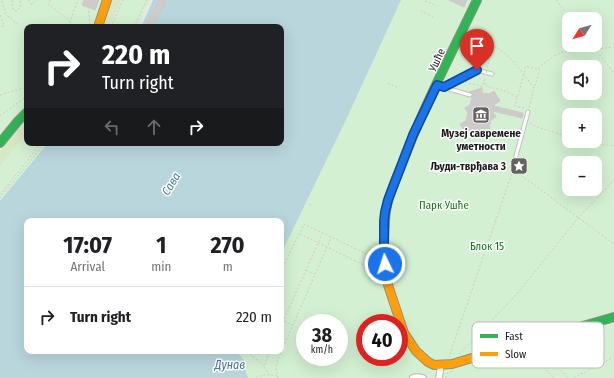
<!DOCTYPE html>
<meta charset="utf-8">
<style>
:root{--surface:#fff;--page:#f6f6f6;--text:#202124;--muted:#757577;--line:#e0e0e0}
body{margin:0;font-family:"Fira Sans Condensed",sans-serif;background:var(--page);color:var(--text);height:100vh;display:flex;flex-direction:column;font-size:15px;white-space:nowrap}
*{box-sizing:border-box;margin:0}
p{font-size:13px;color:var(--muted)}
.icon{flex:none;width:22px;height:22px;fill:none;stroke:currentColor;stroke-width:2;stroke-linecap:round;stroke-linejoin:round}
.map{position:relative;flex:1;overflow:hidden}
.side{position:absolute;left:24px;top:218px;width:260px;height:136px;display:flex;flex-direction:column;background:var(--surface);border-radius:8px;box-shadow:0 4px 16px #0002}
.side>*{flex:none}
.banner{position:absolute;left:24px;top:24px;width:260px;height:122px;border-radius:8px;box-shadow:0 4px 16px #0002;background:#202124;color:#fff;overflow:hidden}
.needle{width:26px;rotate:233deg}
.controls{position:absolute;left:562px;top:12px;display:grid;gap:8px}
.controls a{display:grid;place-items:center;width:40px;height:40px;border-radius:8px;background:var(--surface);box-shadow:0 4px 16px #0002;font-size:20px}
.speed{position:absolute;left:296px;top:314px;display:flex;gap:8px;font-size:20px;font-weight:700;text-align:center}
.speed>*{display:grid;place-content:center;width:52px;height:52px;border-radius:50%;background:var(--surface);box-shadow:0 4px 16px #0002;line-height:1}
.speed small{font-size:10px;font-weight:400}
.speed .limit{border:6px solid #d22;background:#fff;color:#111}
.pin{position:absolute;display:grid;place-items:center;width:34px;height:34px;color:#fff;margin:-41px -17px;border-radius:50% 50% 50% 0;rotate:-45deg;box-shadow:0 0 4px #0007}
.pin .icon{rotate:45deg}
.me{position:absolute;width:44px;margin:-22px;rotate:356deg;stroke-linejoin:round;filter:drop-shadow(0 0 3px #0008)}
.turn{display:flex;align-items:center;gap:14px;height:84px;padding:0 12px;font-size:18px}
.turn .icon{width:52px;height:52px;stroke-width:2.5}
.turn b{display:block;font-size:28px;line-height:34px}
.lanes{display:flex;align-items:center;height:38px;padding:0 12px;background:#0003;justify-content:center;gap:20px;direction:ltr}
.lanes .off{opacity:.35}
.eta{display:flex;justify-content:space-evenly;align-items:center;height:68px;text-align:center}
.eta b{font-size:24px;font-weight:700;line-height:28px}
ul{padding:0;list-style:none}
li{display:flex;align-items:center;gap:12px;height:60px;padding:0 12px;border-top:1px solid var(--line)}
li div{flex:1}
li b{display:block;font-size:15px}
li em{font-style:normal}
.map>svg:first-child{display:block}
</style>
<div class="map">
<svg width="614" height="378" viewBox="0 0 614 378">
<rect width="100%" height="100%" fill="#eae8e5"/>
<path fill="#d8e7c4" d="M112 0H121L110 27H104Z
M27 120V143L0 185V151Z"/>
<path fill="#d3f0d2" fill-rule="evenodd" d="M0 0H104L94 27H27V106L16 116 0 135Z
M121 0H150L138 27H110Z
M401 0H614V378H248L245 370 244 360 236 351H281V254L325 164ZM569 19H595V45H569ZM569 67H595V93H569ZM569 115H595V141H569ZM569 163H595V189H569ZM305 323H339V357H305ZM365 323H399V357H365Z
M27 133V143H48L0 201V166Z"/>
<path fill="#b9d6dd" d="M153 0H401L345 122 281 254V221H27V351H236L244 360 245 370 248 378H0V201L48 143H281V27H141Z"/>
<path fill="#ceccca" stroke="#cdcac6" d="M84 0H99L95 10 82 5Z
M159 0H166V2L154 25 153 27H149L147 25 148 21Z
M449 0H467L464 7Z
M482 88V93L489 94 494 91 500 101 495 104 493 112 496 117 491 120 489 127 491 133 482 138 479 133 471 131 466 134 460 124 466 121 468 113 465 108 470 105 472 98 469 92Z
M494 106 523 113 522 118 493 111Z
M314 357H325L317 366 310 361Z"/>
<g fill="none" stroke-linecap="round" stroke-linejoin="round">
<defs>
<path id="lane" d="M437 85 449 89 470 95
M444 87 477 70 492 74
M514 163 528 112"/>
<path id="street" d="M413 378 417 377 423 378
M439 378 441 365"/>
<path id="fast" d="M0 143 18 121 27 112
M385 223C385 202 394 184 402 164 423 108 451 54 477 0
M492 352 614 317"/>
<path id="slow" d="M98 27 107 0
M385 223 384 242 385 264 388 285 404 333 416 351 428 362 434 365 452 364 492 352"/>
</defs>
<use href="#lane" stroke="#c3c2c1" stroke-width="5"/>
<use href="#street" stroke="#c3c2c1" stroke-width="8"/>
<use href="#fast" stroke="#92927e" stroke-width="10"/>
<use href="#slow" stroke="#92927e" stroke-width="10"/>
<path stroke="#d5c7c6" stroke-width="1" stroke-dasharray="2 2" stroke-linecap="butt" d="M12 0 13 10 17 11 21 6 20 0
M28 0 32 5 36 0
M50 0 48 4 70 21
M556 0 571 19
M2 1 6 15C12 18 14 22 19 25
M425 1 437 6
M88 7 90 24 89 27
M421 11 433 17
M0 15 4 26 0 27
M69 27 70 21 78 0
M111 27 123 0
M134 27 147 0
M469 34C480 40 492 44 503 52 515 61 525 76 534 88L529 108
M592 45 614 73
M487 68 493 47
M538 68 554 56 562 52H573L614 47
M465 82 481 86V88
M388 83 399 88
M484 83 487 84 486 86 505 91 517 97
M481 88H482L485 77
M0 95 27 87
M524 108 515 106 526 66 540 70 534 88
M0 116 27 96
M530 123 537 127 569 137
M583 141C592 146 604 144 614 146
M513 168V170L537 187 614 244
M0 195 41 143
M0 198 45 143
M309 204 312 206
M300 234 378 272
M306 270 314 274
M281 271 304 224 379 260
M284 321 292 325
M281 326 322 234
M539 346 568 378
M527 349 554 378
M247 351 264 366 270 351
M459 354 466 347 517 294 578 218 614 180
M450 357H449L513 170
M264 367 269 374
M256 378C262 374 269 374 277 376
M278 378 276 368 278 359 331 238
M446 378 447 373 454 371
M574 378 614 357"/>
<use href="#lane" stroke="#fcfcfb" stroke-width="3"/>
<use href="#street" stroke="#fcfcfb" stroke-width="5.5"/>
<use href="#fast" stroke="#30b455" stroke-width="8"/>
<use href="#slow" stroke="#ff9f0a" stroke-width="8"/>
<path stroke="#d5c7c6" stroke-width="1" stroke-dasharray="2 2" stroke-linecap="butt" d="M486 73 487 69"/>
</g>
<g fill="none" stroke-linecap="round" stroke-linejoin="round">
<defs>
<path id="route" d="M385 264 384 242V221L385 212 388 200 413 135 437 85 444 87 477 70"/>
</defs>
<use href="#route" stroke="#114b97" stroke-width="10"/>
<use href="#route" stroke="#1a73e8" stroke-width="7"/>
</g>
<defs>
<symbol id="museum-square" viewBox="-11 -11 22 22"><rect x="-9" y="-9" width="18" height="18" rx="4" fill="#646362" stroke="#fff"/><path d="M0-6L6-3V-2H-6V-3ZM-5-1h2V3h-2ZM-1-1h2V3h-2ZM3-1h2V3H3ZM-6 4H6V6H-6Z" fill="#fff"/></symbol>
<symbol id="sight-square" viewBox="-11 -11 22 22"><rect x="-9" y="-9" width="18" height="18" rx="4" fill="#646362" stroke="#fff"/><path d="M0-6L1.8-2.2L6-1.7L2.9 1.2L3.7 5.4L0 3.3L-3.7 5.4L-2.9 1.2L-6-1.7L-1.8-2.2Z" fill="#fff"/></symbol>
</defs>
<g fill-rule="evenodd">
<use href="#museum-square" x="471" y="105" width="20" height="20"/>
<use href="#sight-square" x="509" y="156" width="20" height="20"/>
</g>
<g text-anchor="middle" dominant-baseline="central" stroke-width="3" stroke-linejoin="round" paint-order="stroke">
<g font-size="11" fill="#1c1c1c" stroke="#fff">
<text transform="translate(437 60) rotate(-65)">Ушће</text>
</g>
<g font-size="11" font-weight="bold" fill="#1c1c1c" stroke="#fff">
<text x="481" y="133">Музеј савремене<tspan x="481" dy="13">уметности</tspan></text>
<text x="506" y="166" text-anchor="end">Људи-тврђава 3</text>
</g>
<g font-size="11" fill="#0f7514" stroke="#fff">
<text x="444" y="205">Парк Ушће</text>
<text x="487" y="246">Блок 15</text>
</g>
<g font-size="12" font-style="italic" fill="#4a79a0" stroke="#fff">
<text transform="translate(171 184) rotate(-59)">Сава</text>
<text x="230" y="365">Дунав</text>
</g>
</g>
<rect x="472" y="322" width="132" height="46" rx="6" fill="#fff" stroke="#bbb" stroke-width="1"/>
<rect x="480" y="334" width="18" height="4" fill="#30b455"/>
<rect x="480" y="352" width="18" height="4" fill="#ff9f0a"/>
<g font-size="11" fill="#1c1c1c">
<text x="505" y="340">Fast</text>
<text x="505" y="358">Slow</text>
</g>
</svg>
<div class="controls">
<a><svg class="needle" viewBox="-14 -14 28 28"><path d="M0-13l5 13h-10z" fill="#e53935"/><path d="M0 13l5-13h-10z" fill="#757577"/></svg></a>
<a><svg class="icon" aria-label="sound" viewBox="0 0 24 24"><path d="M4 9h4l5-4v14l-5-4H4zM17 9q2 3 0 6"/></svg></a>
<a>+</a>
<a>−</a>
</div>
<div class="speed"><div>38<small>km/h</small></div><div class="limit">40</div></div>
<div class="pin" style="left:477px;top:70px;background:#d93025"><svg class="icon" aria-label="arrive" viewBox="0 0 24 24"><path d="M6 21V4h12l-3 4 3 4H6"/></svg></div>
<svg class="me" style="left:385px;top:264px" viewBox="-20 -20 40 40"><circle r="17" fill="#1a73e8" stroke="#fff" stroke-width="3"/><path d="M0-11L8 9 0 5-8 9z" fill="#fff"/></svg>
<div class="banner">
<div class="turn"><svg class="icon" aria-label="right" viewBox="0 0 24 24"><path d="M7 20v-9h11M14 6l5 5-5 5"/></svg><div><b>220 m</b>Turn right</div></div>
<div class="lanes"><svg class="icon off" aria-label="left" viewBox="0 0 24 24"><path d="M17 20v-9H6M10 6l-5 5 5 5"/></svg><svg class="icon off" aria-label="ahead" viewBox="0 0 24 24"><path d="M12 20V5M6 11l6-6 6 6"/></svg><svg class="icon" aria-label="right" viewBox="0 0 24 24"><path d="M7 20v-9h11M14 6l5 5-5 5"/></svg></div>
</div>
<section class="side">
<div class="eta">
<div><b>17:07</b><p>Arrival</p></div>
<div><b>1</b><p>min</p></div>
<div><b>270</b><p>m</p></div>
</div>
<ul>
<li><svg class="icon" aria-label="right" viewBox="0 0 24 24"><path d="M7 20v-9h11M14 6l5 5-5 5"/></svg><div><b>Turn right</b></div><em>220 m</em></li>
</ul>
</section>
</div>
